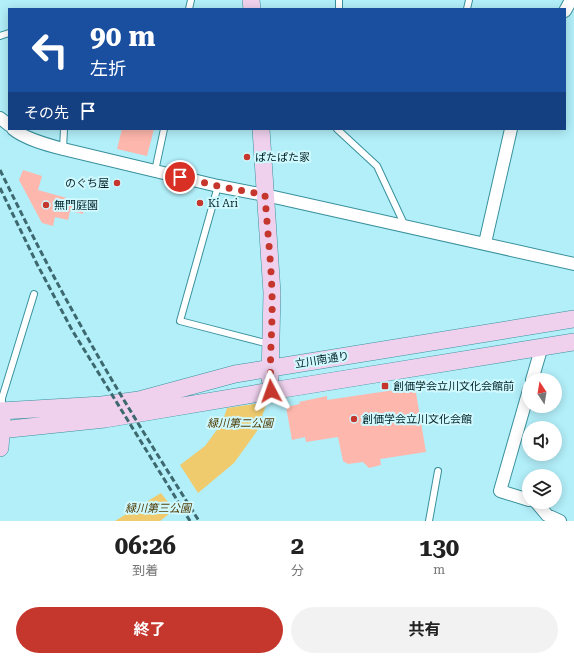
<!DOCTYPE html>
<html lang="ja">
<meta charset="utf-8">
<style>
:root{--surface:#fff;--page:#f2f2f2;--text:#222;--muted:#767676;--accent:#c5372d}
body{margin:0;font-family:"Roboto Serif","Noto Sans JP",serif;background:var(--page);color:var(--text);height:100vh;display:flex;flex-direction:column;font-size:15px;white-space:nowrap}
*{box-sizing:border-box;margin:0}
p{font-size:13px;color:var(--muted)}
.icon{flex:none;width:22px;height:22px;fill:none;stroke:currentColor;stroke-width:2;stroke-linecap:round;stroke-linejoin:round}
.map{position:relative;height:521px;overflow:hidden}
.drawer{display:flex;flex-direction:column;background:var(--surface);flex:1}
.drawer>*{flex:none}
.guide{position:absolute;left:8px;top:8px;width:558px;height:122px;border-radius:0px;box-shadow:0 2px 10px #0003;background:#1a4fa0;color:#fff;overflow:hidden}
.needle{width:26px;rotate:348deg}
.buttons{position:absolute;left:522px;top:373px;display:grid;gap:8px}
.buttons a{display:grid;place-items:center;width:40px;height:40px;border-radius:50%;background:var(--surface);box-shadow:0 2px 10px #0003;font-size:20px}
.pin{position:absolute;display:grid;place-items:center;width:34px;height:34px;color:#fff;margin:-17px;border:2px solid #fff;border-radius:50%;box-shadow:0 1px 4px #0007}
.me{position:absolute;width:44px;margin:-22px;rotate:356deg;stroke-linejoin:round;filter:drop-shadow(0 0 3px #0008)}
.turn{display:flex;align-items:center;gap:14px;height:84px;padding:0 16px;font-size:18px}
.turn .icon{width:52px;height:52px;stroke-width:2.5}
.turn b{display:block;font-size:28px;line-height:34px}
.then{display:flex;align-items:center;height:38px;padding:0 16px;background:#0003;gap:8px;font-size:15px}
.eta{display:flex;justify-content:space-evenly;align-items:center;height:68px;text-align:center}
.eta b{font-size:24px;font-weight:700;line-height:28px}
.primary-button{display:flex;gap:8px;margin-top:auto;padding:8px 16px}
.primary-button a{flex:1;height:46px;border-radius:24px;background:var(--accent);color:#fff;font-size:16px;font-weight:700;line-height:46px;text-align:center}
.primary-button a+a{background:var(--page);color:var(--text)}
.map>svg:first-child{display:block}
</style>
<div class="map">
<svg width="574" height="521" viewBox="0 0 574 521">
<rect width="100%" height="100%" fill="#b2eff9"/>
<path fill="#efcb6e" d="M267 402 257 431 234 463 198 493 180 465 205 446 222 423 227 408Z
M161 493 174 510 160 521H115Z"/>
<path fill="#feb7ac" d="M122 129H154L147 156 117 149Z
M23 170 42 176 38 190 85 203 83 214 70 211 68 220 55 217 53 226 42 223 19 180Z
M415 387 426 452 380 459 381 465 369 468 363 462 348 464 343 461 338 437 306 442 305 437 292 440 286 407 300 404 299 402 327 396V400Z"/>
<g fill="none" stroke-linecap="round" stroke-linejoin="round">
<defs>
<path id="lane" d="M189 9 191 0
M339 9V0
M467 9 469 0
M0 36 9 33
M337 129 377 166 405 226
M63 149 64 129
M155 171 164 129
M218 186 180 321 269 344
M2 409V398L34 294
M429 521 438 471"/>
<path id="street" d="M565 11 571 0
M0 118 9 125
M13 129C25 139 48 145 63 149L218 186 265 195 574 264
M485 243 511 129
M532 380 542 346
M529 390 500 491 529 500
M536 502 547 515 560 521"/>
<path id="secondary" d="M251 0 252 9
M261 129 272 293 270 379
M0 411 102 405 139 400 235 374 574 319
M0 430 105 419 271 391 574 342
M0 448 2 418"/>
</defs>
<use href="#lane" stroke="#39919d" stroke-width="8"/>
<use href="#street" stroke="#39919d" stroke-width="14"/>
<use href="#secondary" stroke="#39919d" stroke-width="18"/>
<use href="#lane" stroke="#fff" stroke-width="6"/>
<use href="#street" stroke="#fff" stroke-width="12"/>
<use href="#secondary" stroke="#efd1ee" stroke-width="17"/>
<path stroke="#3d686f" stroke-width="3" stroke-dasharray="6 3" stroke-linecap="butt" d="M0 170C26 223 52 275 81 326 118 393 159 457 199 521
M0 188 37 264 72 330 190 521"/>
</g>
<g fill="none" stroke-linecap="round" stroke-linejoin="round">
<path stroke="#c5372d" stroke-width="7" stroke-dasharray="0 12.6" d="M180 177 218 186 265 195C267 227 271 260 272 293 273 326 269 358 271 391"/>
</g>
<g fill="#c5372d" stroke="#d0f9ff" stroke-width="1.5">
<circle cx="247" cy="157" r="4"/>
<circle cx="117" cy="183" r="4"/>
<circle cx="200" cy="203" r="4"/>
<circle cx="46" cy="205" r="4"/>
<rect x="381" y="382" width="8" height="8" rx="2"/>
<circle cx="354" cy="419" r="4"/>
</g>
<g text-anchor="middle" dominant-baseline="central" stroke-width="4" stroke-linejoin="round" paint-order="stroke">
<g font-size="11" fill="#002126" stroke="#d0f9ff" text-anchor="start">
<text x="255" y="157">ぱたぱた家</text>
<text x="109" y="183" text-anchor="end">のぐち屋</text>
<text x="208" y="203">Ki Ari</text>
<text x="54" y="205">無門庭園</text>
<text x="393" y="386">創価学会立川文化会館前</text>
<text x="362" y="419">創価学会立川文化会館</text>
</g>
<g font-size="11" fill="#002126" stroke="#d0f9ff">
<text transform="translate(322 360) rotate(-9)">立川南通り</text>
</g>
<g font-size="11" font-style="italic" fill="#503d06" stroke="#d0f9ff">
<text x="240" y="423">緑川第二公園</text>
<text x="158" y="508">緑川第三公園</text>
</g>
</g>
</svg>
<div class="buttons">
<a><svg class="needle" viewBox="-14 -14 28 28"><path d="M0-13l5 13h-10z" fill="#e53935"/><path d="M0 13l5-13h-10z" fill="#767676"/></svg></a>
<a><svg class="icon" aria-label="sound" viewBox="0 0 24 24"><path d="M4 9h4l5-4v14l-5-4H4zM17 9q2 3 0 6"/></svg></a>
<a><svg class="icon" aria-label="layers" viewBox="0 0 24 24"><path d="M12 4l9 5-9 5-9-5zM3 14l9 5 9-5"/></svg></a>
</div>
<div class="pin" style="left:180px;top:177px;background:#d93025"><svg class="icon" aria-label="arrive" viewBox="0 0 24 24"><path d="M6 21V4h12l-3 4 3 4H6"/></svg></div>
<svg class="me" style="left:271px;top:391px" viewBox="-20 -20 40 40"><path d="M0-17L14 15 0 8-14 15z" fill="#c5372d" stroke="#fff" stroke-width="4"/></svg>
<div class="guide">
<div class="turn"><svg class="icon" aria-label="left" viewBox="0 0 24 24"><path d="M17 20v-9H6M10 6l-5 5 5 5"/></svg><div><b>90 m</b>左折</div></div>
<div class="then">その先<svg class="icon" aria-label="arrive" viewBox="0 0 24 24"><path d="M6 21V4h12l-3 4 3 4H6"/></svg></div>
</div>
</div>
<section class="drawer">
<div class="eta">
<div><b>06:26</b><p>到着</p></div>
<div><b>2</b><p>分</p></div>
<div><b>130</b><p>m</p></div>
</div>
<div class="primary-button"><a>終了</a><a>共有</a></div>
</section>
